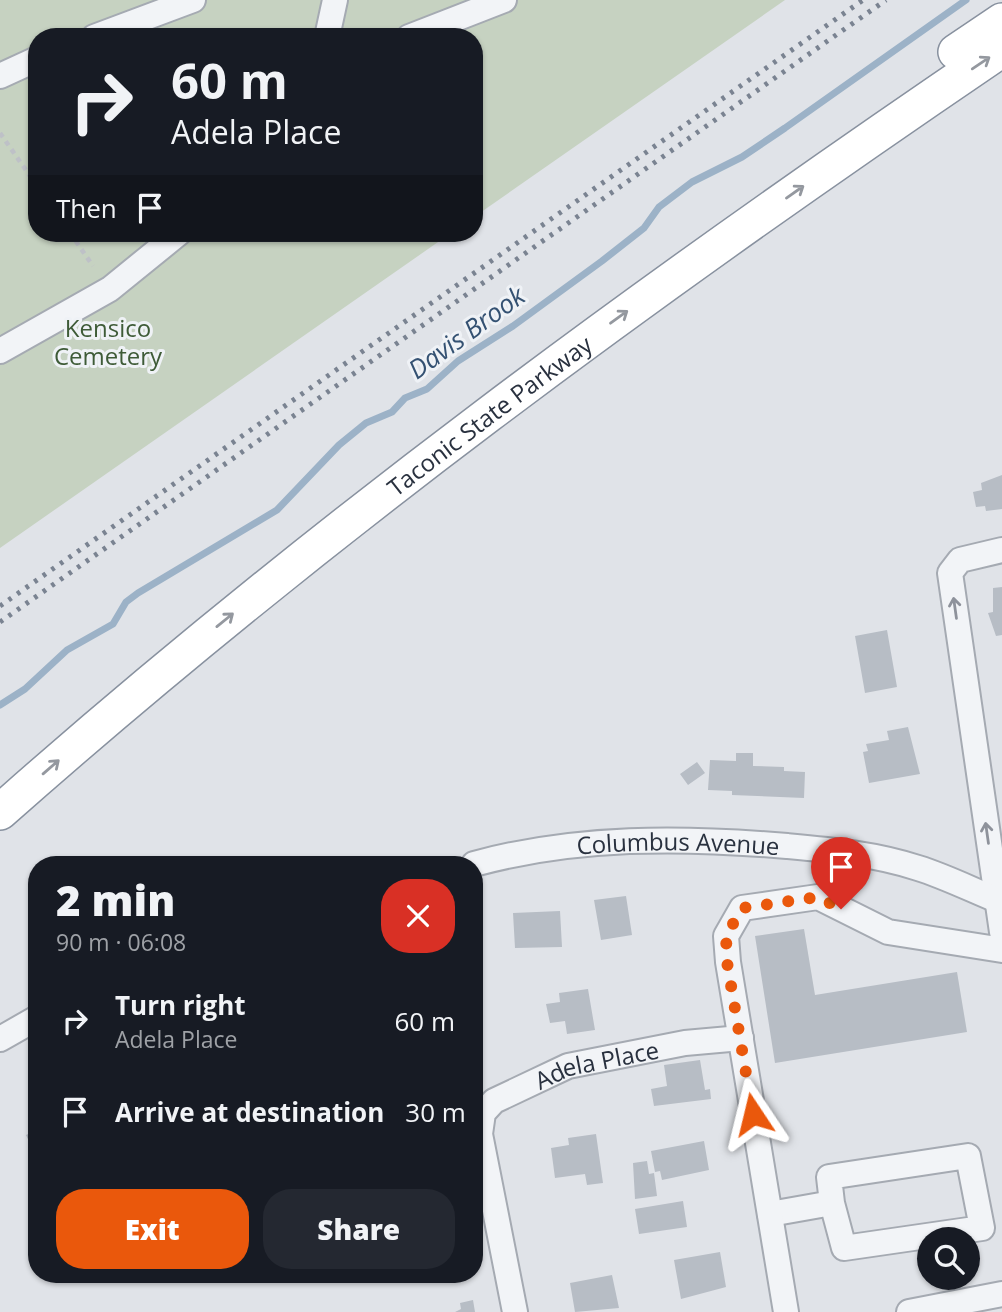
<!DOCTYPE html>
<meta charset="utf-8">
<style>
:root{--surface:#171b24;--page:#242831;--text:#f1f3f6;--muted:#9ea1a6;--accent:#ea580c}
body{margin:0;font-family:"Open Sans",sans-serif;background:var(--page);color:var(--text);height:100vh;display:flex;flex-direction:column;font-size:26px;white-space:nowrap}
*{box-sizing:border-box;margin:0}
p{font-size:23px;color:var(--muted)}
.icon{flex:none;width:38px;height:38px;fill:none;stroke:currentColor;stroke-width:2;stroke-linecap:round;stroke-linejoin:round}
.map{position:relative;flex:1;overflow:hidden}
.side{position:absolute;left:28px;top:856px;width:455px;height:427px;display:flex;flex-direction:column;background:var(--surface);border-radius:28px;box-shadow:0 2px 5px #0004}
.side>*{flex:none}
.banner{position:absolute;left:28px;top:28px;width:455px;height:214px;border-radius:28px;box-shadow:0 2px 5px #0004;background:#171b24;color:var(--text);overflow:hidden}
.fabs{position:absolute;left:917px;top:1227px;display:grid;gap:14px}
.fabs a{display:grid;place-items:center;width:63px;height:63px;border-radius:50%;background:var(--surface);box-shadow:0 2px 5px #0004;font-size:35px}
.pin{position:absolute;display:grid;place-items:center;width:60px;height:60px;color:#fff;margin:-72px -30px;border-radius:50% 50% 50% 0;rotate:-45deg;box-shadow:0 0 7px #0007}
.pin .icon{rotate:45deg}
.me{position:absolute;width:77px;margin:-38px;rotate:350deg;stroke-linejoin:round;filter:drop-shadow(0 0 5px #0008)}
.turn{display:flex;align-items:center;gap:24px;height:147px;padding:0 28px;font-size:32px}
.turn .icon{width:91px;height:91px;stroke-width:2.5}
.turn b{display:block;font-size:49px;line-height:60px}
.then{display:flex;align-items:center;height:66px;padding:0 28px;background:#0003;gap:14px;font-size:26px}
.round{display:grid;place-items:center;flex:none;width:74px;height:74px;border-radius:28px;background:var(--page)}
.overview{display:flex;align-items:center;justify-content:space-between;height:119px;padding:0 28px}
h1{font-size:42px;font-weight:800;line-height:52px}
.primary-button{display:flex;gap:14px;margin-top:auto;padding:14px 28px}
.primary-button a{flex:1;height:80px;border-radius:28px;background:var(--accent);color:#fff;font-size:28px;font-weight:800;line-height:80px;text-align:center}
.primary-button a+a{background:var(--page);color:var(--text)}
ul{padding:0;list-style:none}
li{display:flex;align-items:center;gap:21px;height:91px;padding:0 28px}
li div{flex:1}
li b{display:block;font-size:26px}
li em{font-style:normal}
.map>svg:first-child{display:block}
</style>
<div class="map">
<svg width="1002" height="1312" viewBox="0 0 1002 1312">
<rect width="100%" height="100%" fill="#e0e3e8"/>
<path fill="#c6d2c1" d="M0 0H785L474 217V37H37V233H451L0 548Z"/>
<g fill="none" stroke-linecap="round" stroke-linejoin="round">
<path stroke="#9cb2c7" stroke-width="7" d="M0 705 25 689 67 650 113 624 126 602 138 593 277 510 339 445 366 423 392 412 405 398 427 389 458 361 513 326 602 261 644 228 659 207 692 182 742 157 785 128 966 0"/>
</g>
<path fill="#b7bdc5" d="M1002 475V509L986 511 985 506 976 507 973 492 982 490 981 483Z
M1002 587V635L996 636 988 613 993 612V588Z
M887 630 897 687 865 693 855 636Z
M908 727 920 774 869 783 863 752 868 751 866 744 889 740 887 731Z
M736 753H753V766L784 767V771L805 772 804 798 732 795V791L708 790 710 760 736 761Z
M697 762 705 773 688 785 680 774Z
M626 896 632 935 601 940 594 900Z
M560 911 562 947 515 948 513 913Z
M804 929 815 995 957 972 967 1032 775 1063 755 936Z
M588 989 595 1030 567 1034 565 1021 550 1023 546 1004 560 1002 559 993Z
M700 1060 705 1090 710 1089 711 1099 654 1106 651 1089 667 1086 664 1065Z
M37 1130V1158L26 1135Z
M596 1134 603 1183 587 1185 585 1174 555 1178 551 1148 569 1145 568 1138Z
M704 1141 709 1170 662 1180 660 1171 655 1172 651 1151Z
M647 1161 649 1174 654 1173 657 1196 635 1199 633 1163Z
M683 1201 687 1227 639 1234 635 1209Z
M720 1252 726 1287 681 1299 674 1260Z
M612 1275 619 1308 575 1312 570 1283Z
M473 1300 475 1312H455L461 1309 460 1303Z"/>
<g fill="none" stroke-linecap="round" stroke-linejoin="round">
<defs>
<g id="minor">
<path d="M94 37 193 0"/>
<path d="M327 37 335 0"/>
<path d="M409 37 504 0"/>
<path d="M0 76 37 59"/>
<path d="M0 351 110 289 179 233"/>
<path d="M1002 550 960 560 950 573 1002 932"/>
<path id="s1" d="M474 864C576 836 682 837 787 846 831 850 876 854 918 868 947 877 974 891 1002 902"/>
<path d="M0 1039 37 1018"/>
<path d="M770 1214 832 1203 844 1248 982 1228 968 1156 829 1177 832 1203"/>
<path id="s2" d="M515 1312 480 1134 483 1113 494 1101 568 1066 685 1043 741 1038"/>
<path d="M786 1312 728 962 726 936 742 908 818 897 888 932 1002 950"/>
<path d="M909 1312 1002 1294"/>
</g>
<g id="highway">
<path d="M956 52 1002 21"/>
<path id="s3" d="M0 812C315 533 654 285 1002 49"/>
</g>
</defs>
<use href="#minor" stroke="#a5aab2" stroke-width="28"/>
<use href="#highway" stroke="#88919f" stroke-width="38"/>
<path stroke="#bec1c7" stroke-width="4.5" stroke-dasharray="5 5" stroke-linecap="butt" d="M0 133 37 186
M70 233 93 266"/>
<use href="#minor" stroke="#f2f4f7" stroke-width="24"/>
<use href="#highway" stroke="#fff" stroke-width="35"/>
<path stroke="#7a8391" stroke-width="5" stroke-dasharray="3.5 7" stroke-linecap="butt" d="M0 606 863 0
M0 622 886 0"/>
</g>
<defs><path id="oneway-shaft" d="M-6 0H5M1.5-3L5.5 0L1.5 3" fill="none" stroke-width="1.6" stroke-linecap="round" stroke-linejoin="round" transform="scale(1.75)"/></defs>
<g stroke="#94989f">
<use href="#oneway-shaft" transform="translate(981 63) rotate(-34)"/>
<use href="#oneway-shaft" transform="translate(795 192) rotate(-35)"/>
<use href="#oneway-shaft" transform="translate(619 317) rotate(-36)"/>
<use href="#oneway-shaft" transform="translate(225 620) rotate(-39)"/>
<use href="#oneway-shaft" transform="translate(51 767) rotate(-41)"/>
</g>
<g stroke="#8e929b">
<use href="#oneway-shaft" transform="translate(955 608) rotate(-98)"/>
<use href="#oneway-shaft" transform="translate(987 833) rotate(-98)"/>
</g>
<g fill="none" stroke-linecap="round" stroke-linejoin="round">
<path stroke="#ea580c" stroke-width="12" stroke-dasharray="0 21.6" d="M753 1114 727 962 726 936 742 908 818 897 841 909"/>
</g>
<g text-anchor="middle" dominant-baseline="central" stroke-width="6" stroke-linejoin="round" paint-order="stroke">
<g font-size="24" fill="#3e5b37" stroke="#eff2f6">
<text x="108" y="327">Kensico<tspan x="108" dy="28">Cemetery</tspan></text>
</g>
<g font-size="24" fill="#29313f" stroke="#eff2f6">
<text stroke="none"><textPath href="#s3" startOffset="630">Taconic State Parkway</textPath></text>
<text stroke="none"><textPath href="#s1" startOffset="206">Columbus Avenue</textPath></text>
<text stroke="none"><textPath href="#s2" startOffset="329">Adela Place</textPath></text>
</g>
<g font-size="26" font-style="italic" fill="#345172" stroke="#eff2f6">
<text transform="translate(466 332) rotate(-36)">Davis Brook</text>
</g>
</g>
</svg>
<div class="fabs">
<a><svg class="icon" aria-label="search" viewBox="0 0 24 24"><circle cx="10" cy="10" r="6"/><path d="M15 15l6 6"/></svg></a>
</div>
<div class="pin" style="left:841px;top:909px;background:#d93025"><svg class="icon" aria-label="arrive" viewBox="0 0 24 24"><path d="M6 21V4h12l-3 4 3 4H6"/></svg></div>
<svg class="me" style="left:753px;top:1114px" viewBox="-20 -20 40 40"><path d="M0-17L14 15 0 8-14 15z" fill="#ea580c" stroke="#fff" stroke-width="4"/></svg>
<div class="banner">
<div class="turn"><svg class="icon" aria-label="right" viewBox="0 0 24 24"><path d="M7 20v-9h11M14 6l5 5-5 5"/></svg><div><b>60 m</b>Adela Place</div></div>
<div class="then">Then<svg class="icon" aria-label="arrive" viewBox="0 0 24 24"><path d="M6 21V4h12l-3 4 3 4H6"/></svg></div>
</div>
<section class="side">
<div class="overview"><div><h1>2 min</h1><p>90 m · 06:08</p></div><a class="round" style="background:#d93025;color:#fff"><svg class="icon" aria-label="close" viewBox="0 0 24 24"><path d="M6 6l12 12M18 6L6 18"/></svg></a></div>
<ul>
<li><svg class="icon" aria-label="right" viewBox="0 0 24 24"><path d="M7 20v-9h11M14 6l5 5-5 5"/></svg><div><b>Turn right</b><p>Adela Place</p></div><em>60 m</em></li>
<li><svg class="icon" aria-label="arrive" viewBox="0 0 24 24"><path d="M6 21V4h12l-3 4 3 4H6"/></svg><div><b>Arrive at destination</b></div><em>30 m</em></li>
</ul>
<div class="primary-button"><a>Exit</a><a>Share</a></div>
</section>
</div>
